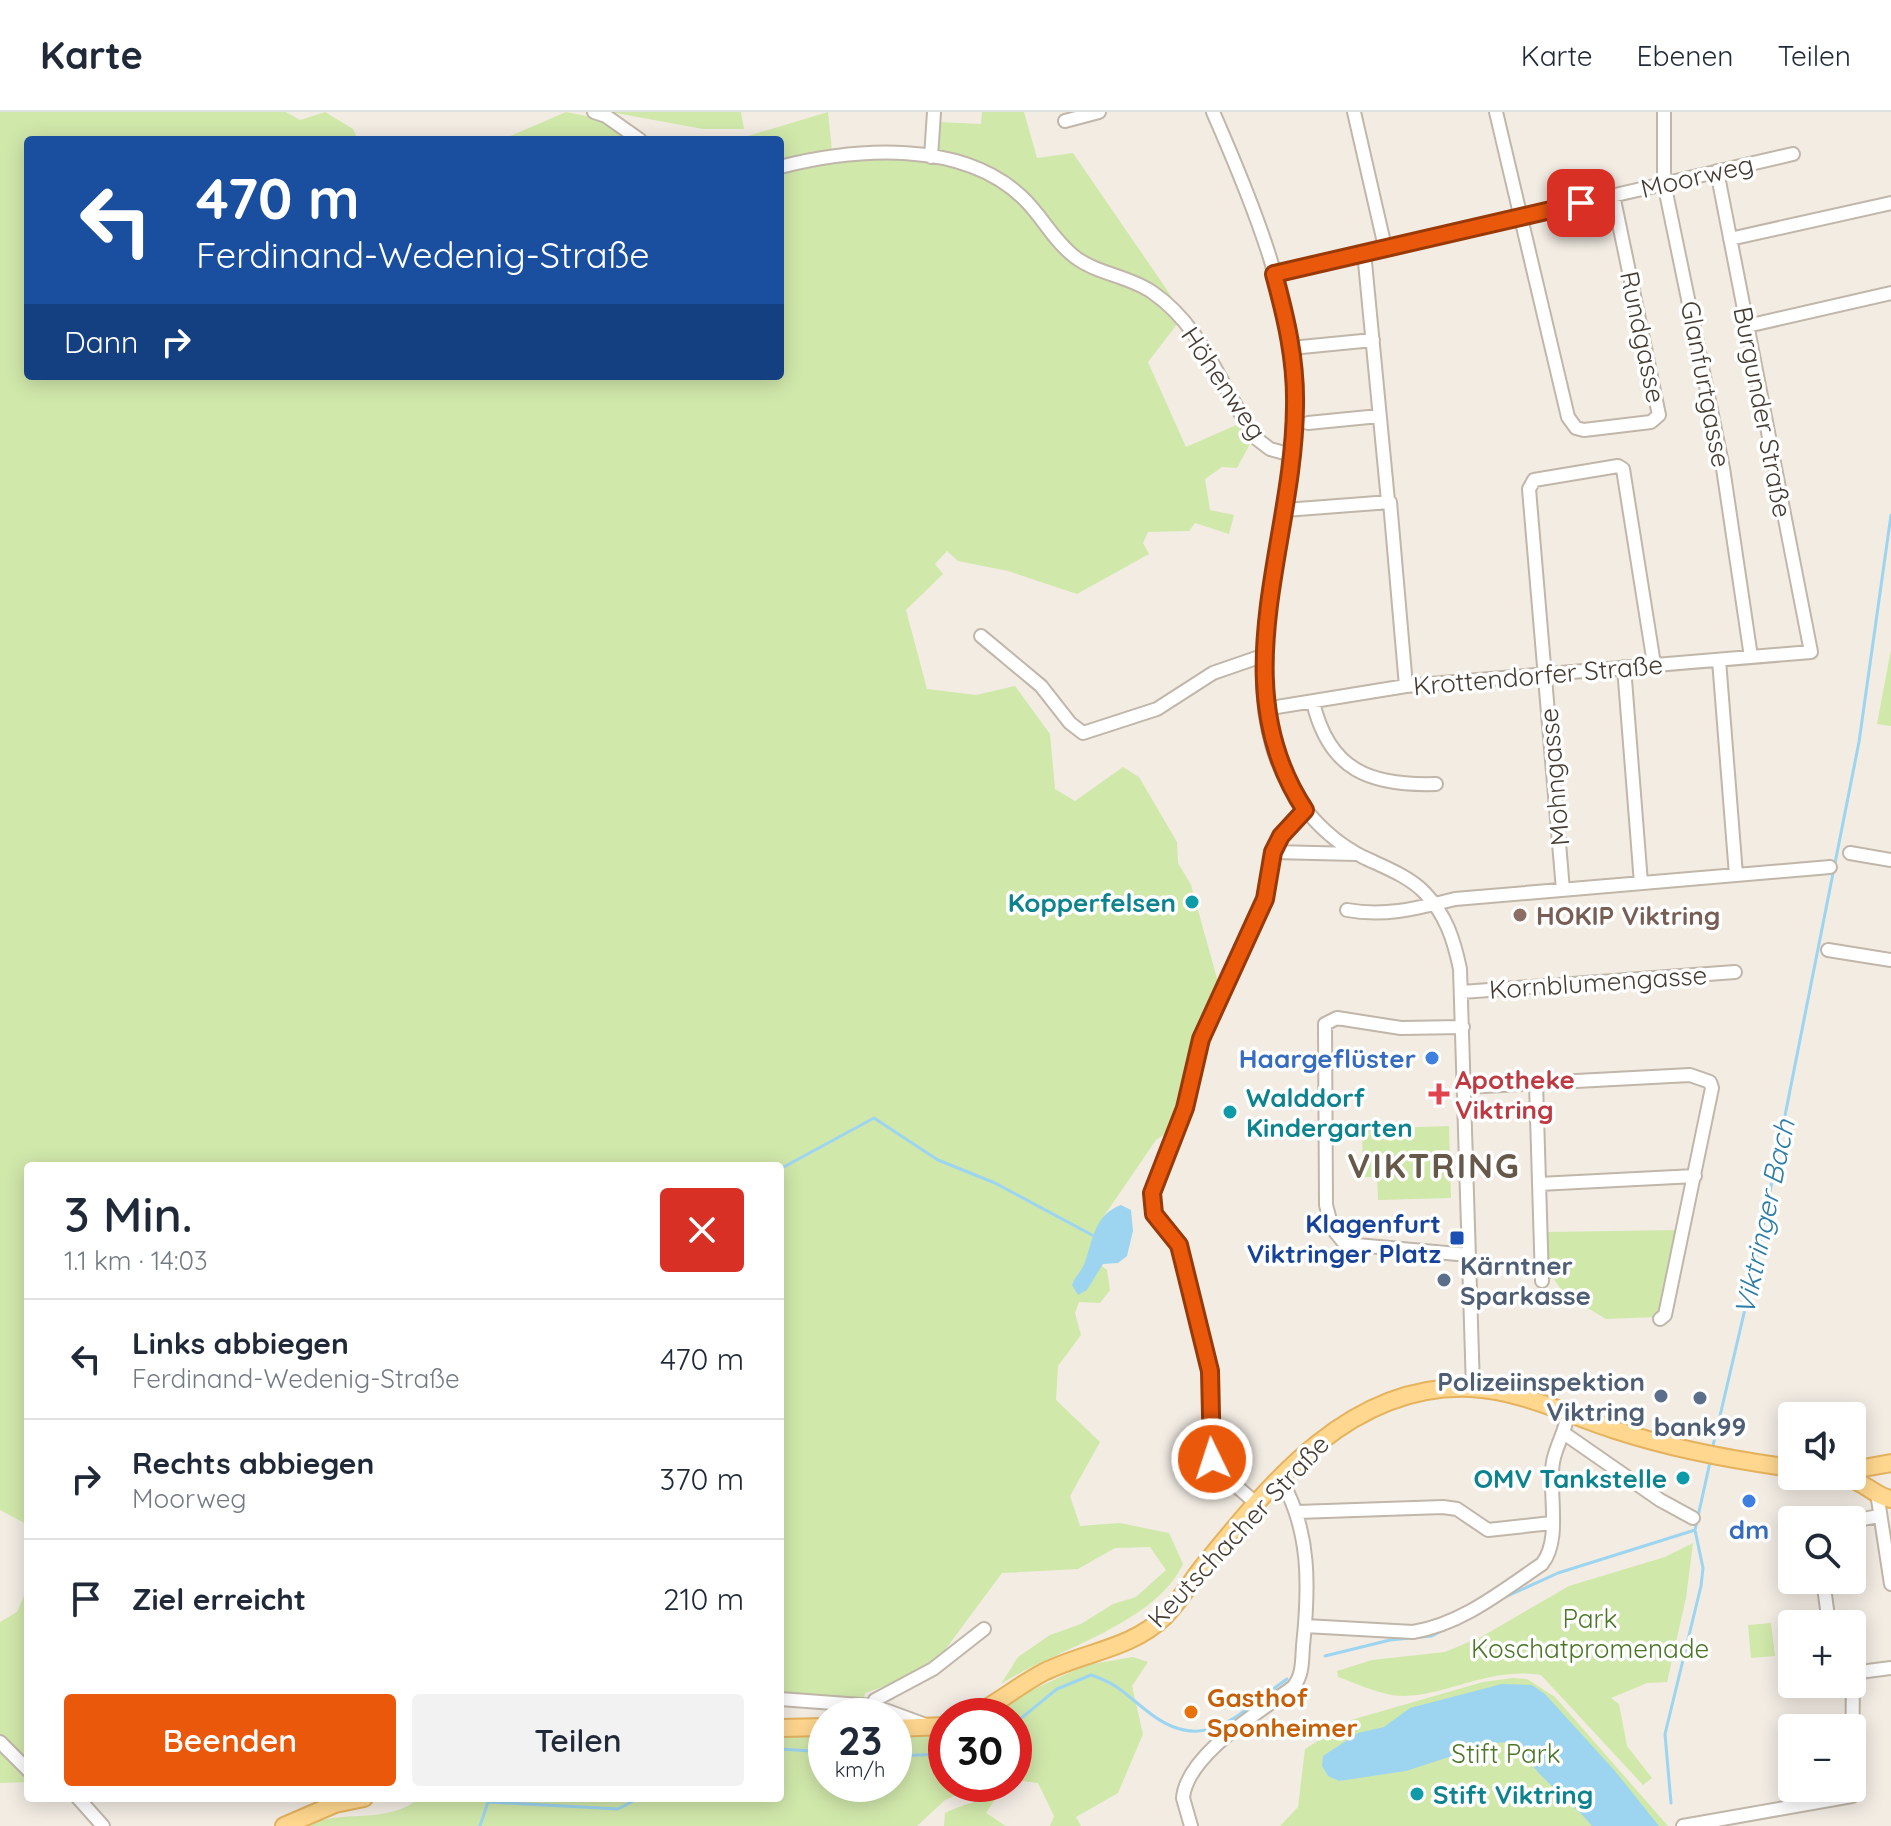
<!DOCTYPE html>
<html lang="de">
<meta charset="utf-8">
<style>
:root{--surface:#fff;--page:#f2f2f3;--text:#1f2937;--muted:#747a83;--line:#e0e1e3;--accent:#ea580c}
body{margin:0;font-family:Quicksand,sans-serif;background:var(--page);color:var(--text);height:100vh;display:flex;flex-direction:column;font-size:30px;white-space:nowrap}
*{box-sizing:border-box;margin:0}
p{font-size:26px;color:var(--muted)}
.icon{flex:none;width:44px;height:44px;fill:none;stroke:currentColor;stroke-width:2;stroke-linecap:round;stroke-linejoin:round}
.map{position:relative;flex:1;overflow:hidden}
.details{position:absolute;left:24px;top:1050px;width:760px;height:640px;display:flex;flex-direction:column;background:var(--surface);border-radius:8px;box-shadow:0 4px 20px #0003}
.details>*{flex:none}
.hud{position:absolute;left:24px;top:24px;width:760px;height:244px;border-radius:8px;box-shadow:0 4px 20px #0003;background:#1a4fa0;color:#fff;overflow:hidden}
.fabs{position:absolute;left:1778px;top:1290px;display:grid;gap:16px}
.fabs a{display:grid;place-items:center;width:88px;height:88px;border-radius:8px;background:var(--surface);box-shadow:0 4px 20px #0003;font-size:40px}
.speed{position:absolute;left:808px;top:1586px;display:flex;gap:16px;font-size:40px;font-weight:700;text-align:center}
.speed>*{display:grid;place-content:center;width:104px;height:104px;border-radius:50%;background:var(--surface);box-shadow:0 4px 20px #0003;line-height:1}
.speed small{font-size:20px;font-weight:400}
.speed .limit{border:12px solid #d22;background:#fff;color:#111}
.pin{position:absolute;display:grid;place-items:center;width:68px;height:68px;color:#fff;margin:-34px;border-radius:16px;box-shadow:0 4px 12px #0006}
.me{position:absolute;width:88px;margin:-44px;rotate:356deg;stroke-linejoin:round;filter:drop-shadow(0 0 6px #0008)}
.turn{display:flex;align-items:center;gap:28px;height:168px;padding:0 40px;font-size:36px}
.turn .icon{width:104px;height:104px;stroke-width:2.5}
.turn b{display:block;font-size:56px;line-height:68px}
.then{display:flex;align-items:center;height:76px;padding:0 40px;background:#0003;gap:16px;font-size:30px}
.round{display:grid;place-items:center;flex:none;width:84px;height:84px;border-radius:8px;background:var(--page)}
.overview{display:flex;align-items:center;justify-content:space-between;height:136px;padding:0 40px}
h1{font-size:48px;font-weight:600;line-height:60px}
.primary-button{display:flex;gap:16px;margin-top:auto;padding:16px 40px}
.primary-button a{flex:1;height:92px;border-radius:8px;background:var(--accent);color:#fff;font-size:32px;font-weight:600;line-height:92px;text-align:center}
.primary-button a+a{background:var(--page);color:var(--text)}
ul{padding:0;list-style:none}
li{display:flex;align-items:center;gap:24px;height:120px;padding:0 40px;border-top:2px solid var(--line)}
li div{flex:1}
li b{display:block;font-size:30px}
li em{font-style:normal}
header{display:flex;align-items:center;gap:48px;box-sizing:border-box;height:112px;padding:0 40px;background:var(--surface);border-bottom:2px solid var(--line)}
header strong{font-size:38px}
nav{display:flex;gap:44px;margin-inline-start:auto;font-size:28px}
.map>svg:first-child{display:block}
</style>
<header>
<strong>Karte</strong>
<nav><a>Karte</a><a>Ebenen</a><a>Teilen</a></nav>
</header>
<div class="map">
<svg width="1891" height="1714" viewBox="0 0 1891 1714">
<rect width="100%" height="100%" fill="#f2ece3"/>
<path fill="#d1e8ab" d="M0 0H286L300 8 325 0 353 17 358 28H28V264H780V60C853 41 954 30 1015 86 1036 105 1049 133 1073 149 1098 166 1132 171 1156 189 1164 195 1171 204 1178 211L1148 250 1186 335 1241 311 1251 330 1237 356 1222 355 1205 367 1210 398 1234 403 1229 422 1195 411 1189 419 1148 420 1143 431 1149 442 1077 482 1008 459 958 449 947 439 935 452 943 462 906 498 927 577 976 583 1015 574 1050 622 1055 677 1075 689 1123 655 1139 665 1177 730 1178 751 1191 773 1218 870 1197 920 1175 1015 1156 1028 1102 1107 1092 1146 1107 1158 1110 1178 1100 1191 1079 1190 1075 1201 1081 1223 1058 1254 1056 1288 1100 1330 1070 1384 1080 1414 1120 1411 1169 1421 1183 1452C1155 1512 1054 1538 1001 1572L1018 1545 1050 1523 1081 1512 1113 1492 1136 1485 1166 1458 1150 1435 1115 1436 1078 1457 1002 1461 942 1542 908 1566 865 1581 863 1591 780 1593V1054H28V1413L0 1398Z
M566 0 596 6 632 28H501Z
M610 0H741L744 17H703Z
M828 0 832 39 780 49V28H734Z
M982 0H1024L1037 46 1073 41 1189 210 1070 136 1022 80 942 42 937 36 939 10 981 12Z
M1891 538V614L1877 612Z
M1449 1014 1451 1086 1378 1088 1377 1065H1363L1362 1017Z
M1677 1118 1658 1205 1606 1207 1564 1182 1554 1167H1544L1546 1120Z
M1693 1431 1686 1486 1667 1570 1647 1571 1611 1586 1619 1592 1627 1634 1652 1666 1643 1673 1541 1563C1485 1554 1437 1590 1392 1583 1374 1580 1355 1571 1338 1565L1337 1559 1372 1548 1445 1540 1481 1525 1569 1474 1665 1445Z
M28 1474V1644L19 1645 28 1658V1670L0 1671V1510L17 1500Z
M1771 1511 1775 1544 1751 1546 1748 1513Z
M1133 1545 1148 1550 1132 1574 1143 1622 1118 1681 1076 1705 1081 1714H1050L1054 1704 1038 1671 1014 1668V1604H976L1086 1553Z
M1513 1566 1527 1567 1555 1585 1668 1714H1280L1298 1695 1305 1637 1351 1608 1483 1570Z
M946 1618V1672H1000L977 1674 945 1688 917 1714H303C343 1696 385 1714 420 1686H780V1625L826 1623V1672H894V1622L934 1623Z
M1000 1680 986 1701 1006 1714H944L945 1701C964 1691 982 1690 1000 1680Z"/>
<path fill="#9dd5f1" d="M1121 1093 1131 1098 1133 1119 1127 1144 1118 1151 1103 1152 1087 1178 1078 1183 1072 1173C1075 1164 1082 1159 1085 1150 1093 1128 1094 1103 1121 1093Z
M1502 1572 1532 1573 1545 1582 1615 1659 1659 1714H1592C1572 1689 1532 1662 1521 1635L1510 1630 1492 1631 1406 1659 1339 1669 1328 1664 1322 1654 1323 1644 1358 1621 1384 1615 1410 1596Z"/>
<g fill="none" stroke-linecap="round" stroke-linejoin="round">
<path stroke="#9dd5f1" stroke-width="3" d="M780 1057 874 1006 938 1048 995 1071 1092 1123
M1712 1338 1756 1150 1859 630 1891 403
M1501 1487 1558 1461 1695 1418 1710 1350
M1325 1544 1390 1528 1432 1524 1445 1517
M1014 1612 1057 1577 1091 1563C1118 1572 1125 1582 1147 1599 1205 1646 1238 1601 1287 1567
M780 1637 826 1640
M894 1644 946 1642
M1671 1691 1665 1622 1701 1474 1703 1456 1695 1418
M480 1714 488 1690 618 1697 639 1686"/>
<defs>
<path id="minor" d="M594 0 606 4 640 28
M1213 0C1252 89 1297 197 1295 294 1294 403 1241 530 1273 636 1287 682 1320 723 1363 745 1384 755 1409 764 1425 781 1446 803 1454 828 1460 857L1473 1276
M1354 0 1385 135
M1496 0 1568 305 1576 316 1584 318 1651 310 1659 303 1613 83
M1664 0V71L1723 356 1751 545
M1065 9 1099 0
M931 45 934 0
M780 55C855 36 962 27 1023 86 1042 104 1053 128 1075 145 1097 162 1129 164 1152 180 1205 216 1221 278 1257 327L1270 337 1292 343
M1730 127 1891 91
M1364 140 1388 389
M1274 162 1793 42
M1747 214 1891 181
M1291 236 1373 228
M1308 311 1379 304
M1285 398 1390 390 1406 574
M981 524 1041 574 1070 611 1083 621 1157 597 1213 561 1265 543
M1719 548 1736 763
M1624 555 1641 771
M1313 590C1329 659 1371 674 1436 672
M1265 597 1406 574 1811 540 1717 59
M1273 740 1281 724 1305 698
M1850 741 1891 748
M1563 778 1529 377 1534 368 1618 354 1623 357 1654 552
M1347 798C1386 805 1418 796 1455 787L1830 755
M1828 838 1891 848
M1462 880 1735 860
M1463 915 1401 916 1337 906 1325 912 1326 1093 1332 1116 1345 1132 1469 1143
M1536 971 1542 1169
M1465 975 1690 963 1710 970 1712 976 1665 1203 1660 1207
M1539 1072 1695 1064
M1565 1322 1660 1388 1693 1406
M1877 1381 1891 1472
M1258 1393 1219 1359 1212 1347 1210 1259 1179 1133 1154 1102 1152 1081 1185 996 1201 927 1265 787 1273 740 1356 742
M1297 1400 1443 1395 1457 1397 1488 1418 1552 1411
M1852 1409 1879 1404
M1823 1468 1829 1512
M1305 1514 1413 1520C1462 1512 1502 1479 1542 1452 1562 1427 1548 1380 1553 1350 1556 1333 1566 1319 1568 1301
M1852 1561 1891 1556
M780 1587 874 1594
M931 1615 874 1594 875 1588 933 1557 984 1517
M0 1630 28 1658
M1852 1671 1853 1561
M78 1686 103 1714
M1191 1714 1183 1686C1187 1642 1260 1600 1293 1575 1303 1564 1302 1548 1303 1534 1309 1477 1311 1419 1281 1368
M1683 1714 1852 1684V1676"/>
<path id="major" d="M1852 1358 1891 1351
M1843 1364C1864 1369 1876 1385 1891 1387
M972 1604C997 1592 1019 1573 1044 1560 1084 1540 1131 1537 1164 1505 1178 1491 1189 1473 1201 1457 1270 1372 1350 1271 1470 1276 1521 1278 1568 1303 1615 1318 1673 1337 1732 1348 1792 1356
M780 1616 826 1615
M894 1616 946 1614
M284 1714 335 1692 364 1686"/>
</defs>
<use href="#minor" stroke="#c0b6a9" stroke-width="16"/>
<use href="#major" stroke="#e5b25e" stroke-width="20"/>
<use href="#minor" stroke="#fff" stroke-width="12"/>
<use href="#major" stroke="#ffd78f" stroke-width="16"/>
</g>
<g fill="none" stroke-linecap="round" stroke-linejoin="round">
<defs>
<path id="route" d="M1212 1347 1210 1259 1179 1133 1154 1102 1152 1081 1185 996 1201 927 1265 787 1273 740 1281 724 1305 698C1221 571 1294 432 1295 294 1296 248 1286 206 1274 162L1581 91"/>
</defs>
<use href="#route" stroke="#983908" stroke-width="20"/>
<use href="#route" stroke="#ea580c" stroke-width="14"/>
</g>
<g fill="#0f9aa8" stroke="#fff" stroke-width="3">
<circle cx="1192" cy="790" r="8"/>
<circle cx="1230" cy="1000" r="8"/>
<circle cx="1683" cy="1366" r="8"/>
<circle cx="1417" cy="1682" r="8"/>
</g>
<circle fill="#8d6e63" stroke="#fff" stroke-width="3" cx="1520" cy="803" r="8"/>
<g fill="#3f7fe0" stroke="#fff" stroke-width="3">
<circle cx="1432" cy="946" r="8"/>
<circle cx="1749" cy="1389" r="8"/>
</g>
<path fill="#e0444e" stroke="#fff" stroke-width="3" d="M1435 970h8v8h8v8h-8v8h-8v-8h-8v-8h8z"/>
<rect fill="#1a4fb4" stroke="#fff" stroke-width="3" x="1449" y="1118" width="16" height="16" rx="4"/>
<g fill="#5c6f8a" stroke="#fff" stroke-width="3">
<circle cx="1444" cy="1168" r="8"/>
<circle cx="1661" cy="1284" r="8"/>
<circle cx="1700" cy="1286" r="8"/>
</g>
<circle fill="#e8710a" stroke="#fff" stroke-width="3" cx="1191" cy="1600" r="8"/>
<g text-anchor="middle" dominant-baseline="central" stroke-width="7" stroke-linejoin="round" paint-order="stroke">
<g font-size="26" fill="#443c33" stroke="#fff">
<text transform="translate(1697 64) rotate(-13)">Moorweg</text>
<text transform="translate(1643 225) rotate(78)">Rundgasse</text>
<text transform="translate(1224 271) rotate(56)">Höhenweg</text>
<text transform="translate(1706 272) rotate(79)">Glanfurtgasse</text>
<text transform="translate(1763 300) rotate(79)">Burgunder Straße</text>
<text transform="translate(1538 563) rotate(-5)">Krottendorfer Straße</text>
<text transform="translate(1554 665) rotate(-95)">Mohngasse</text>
<text transform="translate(1598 870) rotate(-4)">Kornblumengasse</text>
<text transform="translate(1238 1419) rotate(-47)">Keutschacher Straße</text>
</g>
<g font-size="26" font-weight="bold" fill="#0d838f" stroke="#fff" text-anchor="end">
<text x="1176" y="790">Kopperfelsen</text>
<text x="1246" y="985" text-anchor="start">Walddorf<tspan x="1246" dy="30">Kindergarten</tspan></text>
<text x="1667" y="1366">OMV Tankstelle</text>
<text x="1433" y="1682" text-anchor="start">Stift Viktring</text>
</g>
<g font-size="26" font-weight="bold" fill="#785e54" stroke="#fff" text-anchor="start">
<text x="1536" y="803">HOKIP Viktring</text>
</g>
<g font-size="26" font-weight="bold" fill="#366cbe" stroke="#fff" text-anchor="end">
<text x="1416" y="946">Haargeflüster</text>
<text x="1749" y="1417" text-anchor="middle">dm</text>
</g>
<g font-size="26" font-weight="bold" fill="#be3a42" stroke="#fff" text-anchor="start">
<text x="1455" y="967">Apotheke<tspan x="1455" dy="30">Viktring</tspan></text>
</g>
<g font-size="26" font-weight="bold" fill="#164399" stroke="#fff" text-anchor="end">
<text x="1441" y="1111">Klagenfurt<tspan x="1441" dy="30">Viktringer Platz</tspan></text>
</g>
<g font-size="26" font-weight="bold" fill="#4e5e75" stroke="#fff" text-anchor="start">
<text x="1460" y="1153">Kärntner<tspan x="1460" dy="30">Sparkasse</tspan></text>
<text x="1645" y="1269" text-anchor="end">Polizeiinspektion<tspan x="1645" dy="30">Viktring</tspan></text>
<text x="1700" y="1314" text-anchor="middle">bank99</text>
</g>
<g font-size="26" fill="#4a7626" stroke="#fff">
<text x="1590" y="1506">Park<tspan x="1590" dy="30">Koschatpromenade</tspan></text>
<text x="1506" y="1641">Stift Park</text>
</g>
<g font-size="26" font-weight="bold" fill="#c56008" stroke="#fff" text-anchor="start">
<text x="1207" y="1585">Gasthof<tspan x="1207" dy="30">Sponheimer</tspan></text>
</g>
<g font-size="28" font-style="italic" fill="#2b7ca9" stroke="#fff">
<text transform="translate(1764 1105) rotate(-78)">Viktringer Bach</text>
</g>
<g font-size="34" font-weight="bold" letter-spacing="2" fill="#67594a" stroke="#fff">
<text x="1434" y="1053">VIKTRING</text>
</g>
</g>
</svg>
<div class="fabs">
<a><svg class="icon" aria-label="sound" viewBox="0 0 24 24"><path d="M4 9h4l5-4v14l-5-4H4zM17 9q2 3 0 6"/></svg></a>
<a><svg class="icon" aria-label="search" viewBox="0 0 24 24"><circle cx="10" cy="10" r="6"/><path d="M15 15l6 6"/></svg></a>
<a>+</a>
<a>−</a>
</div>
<div class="speed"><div>23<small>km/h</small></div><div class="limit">30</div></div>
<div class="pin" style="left:1581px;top:91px;background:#d93025"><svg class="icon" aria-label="arrive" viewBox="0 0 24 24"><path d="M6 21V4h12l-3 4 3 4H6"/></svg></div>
<svg class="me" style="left:1212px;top:1347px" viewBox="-20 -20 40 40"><circle r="17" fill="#ea580c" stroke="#fff" stroke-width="3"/><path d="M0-11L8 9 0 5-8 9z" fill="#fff"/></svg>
<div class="hud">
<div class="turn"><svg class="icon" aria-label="left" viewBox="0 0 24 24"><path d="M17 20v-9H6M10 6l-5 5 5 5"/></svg><div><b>470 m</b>Ferdinand-Wedenig-Straße</div></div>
<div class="then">Dann<svg class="icon" aria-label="right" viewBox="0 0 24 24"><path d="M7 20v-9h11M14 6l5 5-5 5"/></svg></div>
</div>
<section class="details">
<div class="overview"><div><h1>3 Min.</h1><p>1.1 km · 14:03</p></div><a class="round" style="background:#d93025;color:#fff"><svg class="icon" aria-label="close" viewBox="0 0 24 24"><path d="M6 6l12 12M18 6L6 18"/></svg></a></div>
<ul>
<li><svg class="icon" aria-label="left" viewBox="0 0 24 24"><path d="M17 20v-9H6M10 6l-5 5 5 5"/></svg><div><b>Links abbiegen</b><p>Ferdinand-Wedenig-Straße</p></div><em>470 m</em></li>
<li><svg class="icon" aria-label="right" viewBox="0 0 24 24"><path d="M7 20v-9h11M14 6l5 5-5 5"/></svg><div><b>Rechts abbiegen</b><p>Moorweg</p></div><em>370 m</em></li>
<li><svg class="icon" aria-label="arrive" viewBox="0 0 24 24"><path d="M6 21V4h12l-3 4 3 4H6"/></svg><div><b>Ziel erreicht</b></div><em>210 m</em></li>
</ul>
<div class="primary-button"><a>Beenden</a><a>Teilen</a></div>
</section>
</div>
